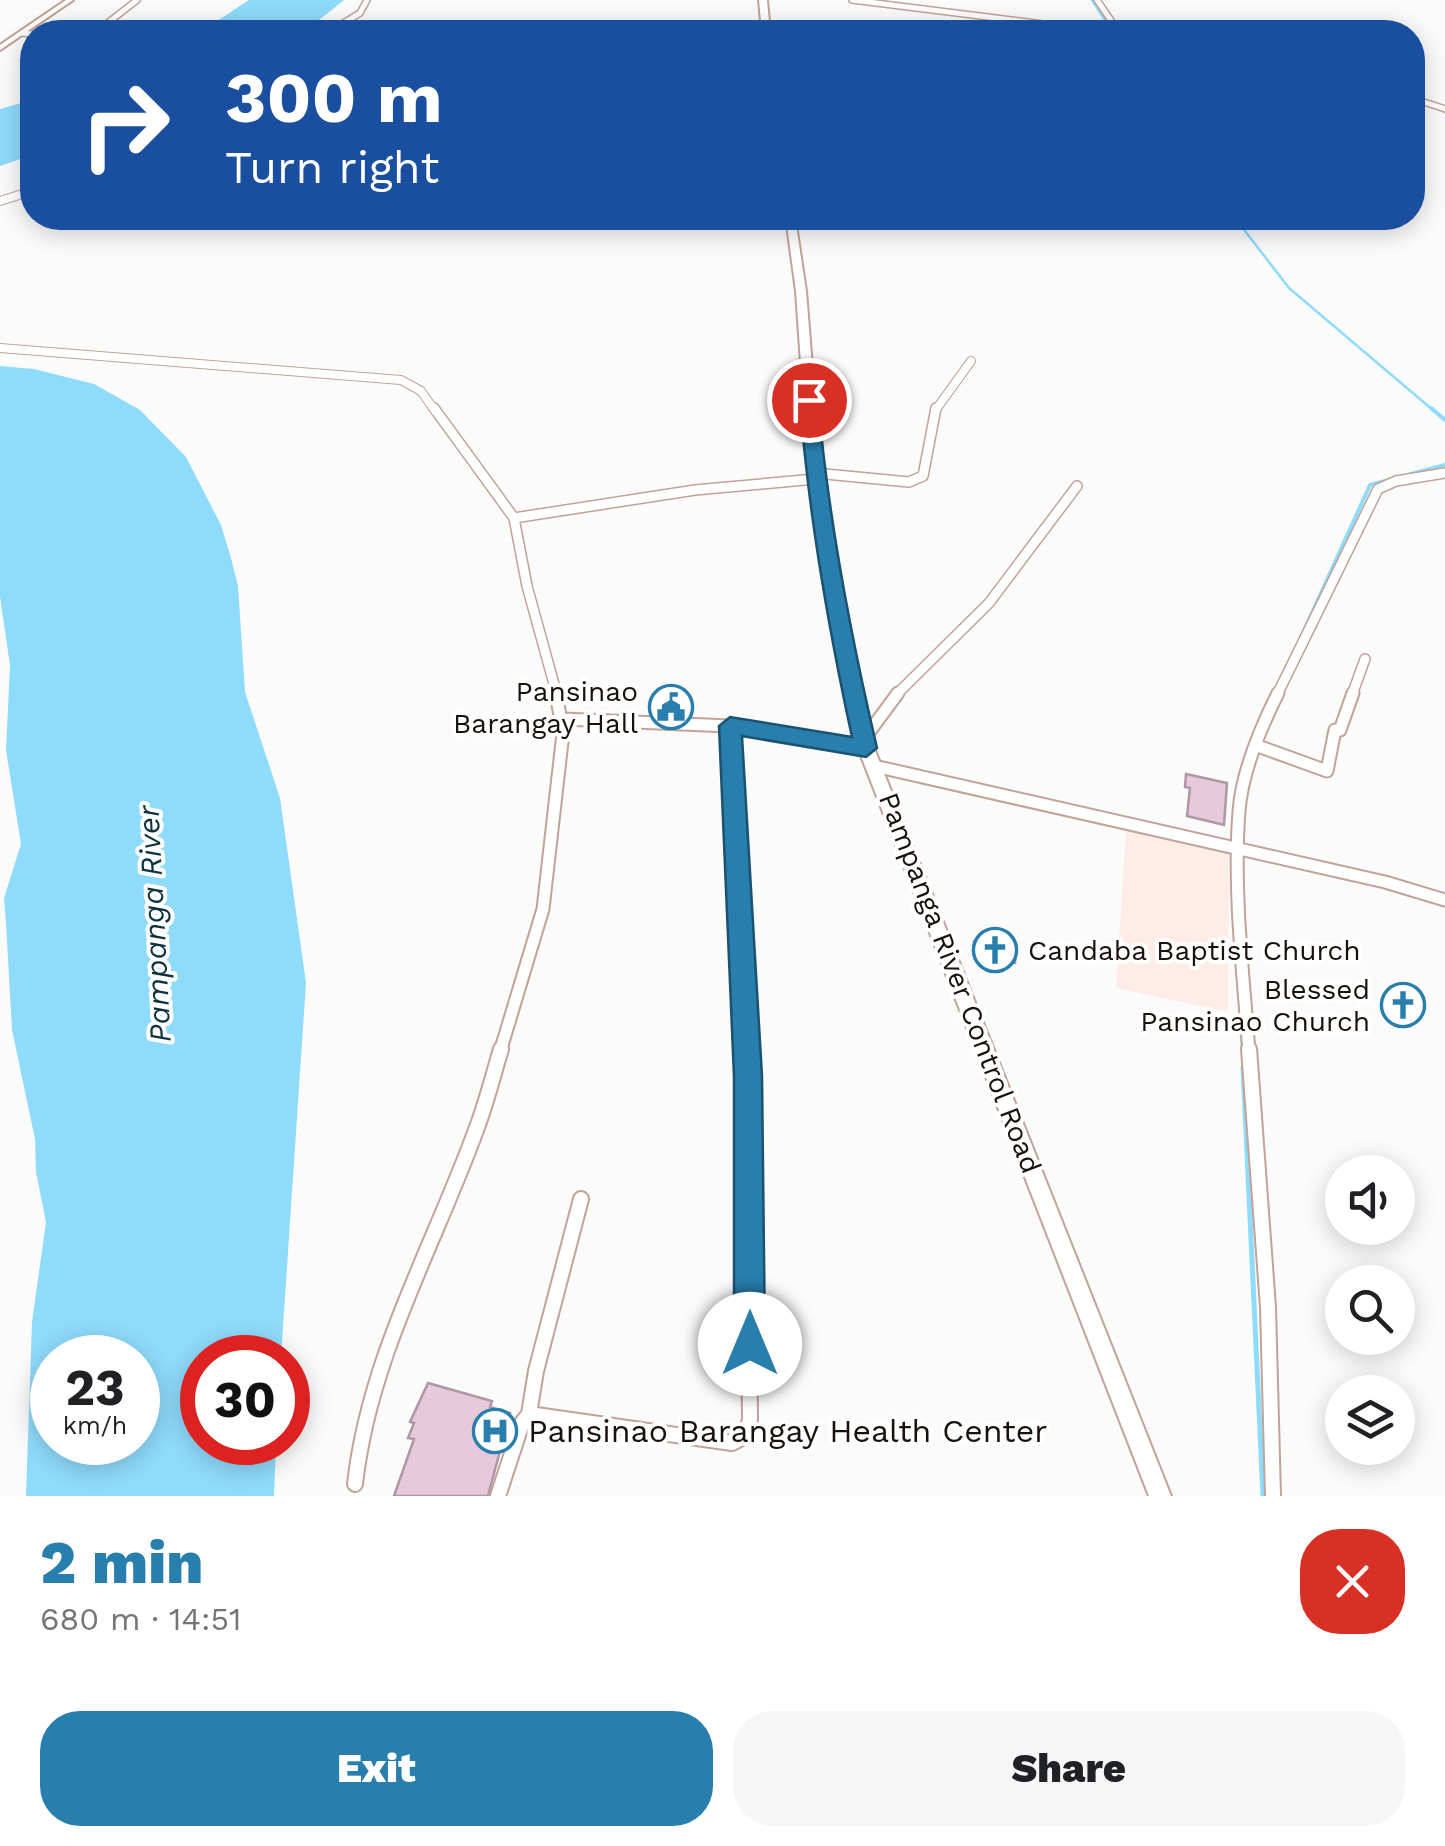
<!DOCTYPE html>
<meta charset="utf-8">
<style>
:root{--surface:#fff;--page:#f6f6f6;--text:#202124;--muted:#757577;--accent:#287ead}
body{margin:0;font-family:"Work Sans",sans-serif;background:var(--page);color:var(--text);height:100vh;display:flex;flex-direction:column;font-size:38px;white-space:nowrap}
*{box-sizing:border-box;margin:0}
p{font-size:32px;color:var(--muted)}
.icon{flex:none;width:55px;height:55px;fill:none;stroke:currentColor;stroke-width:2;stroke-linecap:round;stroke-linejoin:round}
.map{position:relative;height:1496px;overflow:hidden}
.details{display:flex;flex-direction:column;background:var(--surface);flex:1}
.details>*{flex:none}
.top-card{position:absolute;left:20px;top:20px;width:1405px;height:210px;border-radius:40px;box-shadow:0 5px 25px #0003;background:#1a4fa0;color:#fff;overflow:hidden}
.tools{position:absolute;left:1325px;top:1155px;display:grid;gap:20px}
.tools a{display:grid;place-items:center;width:90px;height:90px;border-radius:50%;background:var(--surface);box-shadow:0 5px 25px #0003;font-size:50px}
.speed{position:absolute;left:30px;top:1335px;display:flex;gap:20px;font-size:50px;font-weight:700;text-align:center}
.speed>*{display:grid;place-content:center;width:130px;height:130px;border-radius:50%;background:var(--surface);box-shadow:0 5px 25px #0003;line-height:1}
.speed small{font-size:25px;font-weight:400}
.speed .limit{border:15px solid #d22;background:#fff;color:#111}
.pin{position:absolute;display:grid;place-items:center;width:85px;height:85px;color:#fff;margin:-42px;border:5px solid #fff;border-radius:50%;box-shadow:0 2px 10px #0007}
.me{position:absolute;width:110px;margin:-55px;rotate:0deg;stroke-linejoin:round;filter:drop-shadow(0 0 8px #0008)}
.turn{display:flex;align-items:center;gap:35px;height:210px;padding:0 40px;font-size:45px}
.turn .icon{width:130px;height:130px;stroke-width:2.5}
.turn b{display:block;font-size:70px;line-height:85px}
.round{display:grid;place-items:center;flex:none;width:105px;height:105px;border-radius:40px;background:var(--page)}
.head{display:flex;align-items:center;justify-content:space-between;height:170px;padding:0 40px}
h1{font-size:60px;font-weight:800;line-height:75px;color:var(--accent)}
.primary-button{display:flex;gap:20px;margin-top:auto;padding:20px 40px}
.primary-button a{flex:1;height:115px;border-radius:40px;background:var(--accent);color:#fff;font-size:40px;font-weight:800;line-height:115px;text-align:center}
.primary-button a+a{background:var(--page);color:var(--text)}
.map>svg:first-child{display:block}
</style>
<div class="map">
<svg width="1445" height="1496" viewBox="0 0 1445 1496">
<rect width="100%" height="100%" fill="#fbfbfb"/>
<path fill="#feede7" d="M1126 830 1229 850 1228 1012 1116 988Z"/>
<path fill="#8fdbfc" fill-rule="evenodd" d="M249 0H344L304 32H200Z
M32 100V155L0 166V109Z
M0 366 34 369 94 384 140 410 186 457 221 525 231 558 238 586 245 692 280 798 306 983 281 1357 202 1358V1442L276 1443 274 1496H26L32 1322 46 1222 36 1172 35 1139 12 1030 6 923 4 898 21 844 6 750 10 665 0 597ZM52 1358H138V1442H52Z"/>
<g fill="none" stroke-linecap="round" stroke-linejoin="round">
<path stroke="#8fdbfc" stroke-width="2.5" d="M1092 0 1113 32
M1235 218 1289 288 1434 411"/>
<path stroke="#8fdbfc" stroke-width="4" d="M1431 408 1445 420
M1303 633 1370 485 1445 465
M1240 1012 1243 1052"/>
<path stroke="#8fdbfc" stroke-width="5" d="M1243 1067 1263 1496"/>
</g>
<path fill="#e6c9da" stroke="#b095a6" stroke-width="2.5" d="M1186 774 1227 783 1224 825 1187 816 1190 788 1185 787Z
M974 942 1016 947 1015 963 974 954Z
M428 1383 492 1401 490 1407 510 1413 488 1496H394L414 1439 408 1438 414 1423 410 1422Z"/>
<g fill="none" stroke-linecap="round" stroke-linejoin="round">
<defs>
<path id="minor-far4" d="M852 0 1107 32
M1097 0 1119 32
M96 32 137 0
M329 32 360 13 367 0
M22 33 32 34
M1412 98 1445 109"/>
<path id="minor-far3" d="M0 201 32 191
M0 348 401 380 421 391 435 411
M935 411 971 361"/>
<path id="minor-far2" d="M434 408 514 518 527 586 557 695
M815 473 909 482 923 476 936 408
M514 518 695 490 815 479
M896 695 989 603 1077 486
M1277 695 1378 489 1396 481 1445 473
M1352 695 1365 659"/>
<path id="minor-far1" d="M563 719 730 726 866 748
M730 726 747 1052
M864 739 898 693
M1255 745 1327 771 1335 730H1340L1353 693
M874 766 1385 882 1445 900
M500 1052 543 909 563 733 556 693
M1249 1052C1243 972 1233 890 1239 811 1242 771 1260 729 1278 693"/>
<path id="minor" d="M1249 1049 1268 1307 1273 1496
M529 1414 536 1371 581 1199
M355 1484C369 1358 433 1248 476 1130 486 1104 493 1076 501 1049
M498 1496 522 1423 529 1414 732 1443 745 1436 750 1420 747 1049"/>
<path id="tertiary" d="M66 0H73L0 50V45Z"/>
<path id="secondary" d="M759 0H767L770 32H762Z
M786 218H795L806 291 821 479 853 670 874 748 1171 1496H1149L858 748 839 670 809 479 796 291Z"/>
</defs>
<use href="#minor-far4" stroke="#c1a398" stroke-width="8"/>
<use href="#minor-far3" stroke="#c1a398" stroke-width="10"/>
<use href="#minor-far2" stroke="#c1a398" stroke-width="12"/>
<use href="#minor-far1" stroke="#c1a398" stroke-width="15"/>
<use href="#minor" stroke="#c1a398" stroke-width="18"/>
<use href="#tertiary" stroke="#c1a398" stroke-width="4"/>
<use href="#secondary" stroke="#c1a398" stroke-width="4"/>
<use href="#minor-far4" stroke="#fff" stroke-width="5"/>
<use href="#minor-far3" stroke="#fff" stroke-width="8"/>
<use href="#minor-far2" stroke="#fff" stroke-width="9"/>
<use href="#minor-far1" stroke="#fff" stroke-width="11"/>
<use href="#minor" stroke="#fff" stroke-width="14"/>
<use href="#tertiary" fill="#fff" fill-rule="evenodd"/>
<use href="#secondary" fill="#fff" fill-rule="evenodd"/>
</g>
<path fill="#287ead" stroke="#1a5270" stroke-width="2.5" d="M809 395 818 400C828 518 850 633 877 748L866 757 742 736 762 1076 765 1344 761 1355 750 1360 738 1355 734 1344V1076L719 726 730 717 852 737C828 626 808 514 800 400Z"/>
<defs>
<symbol id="civic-ring" viewBox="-11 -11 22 22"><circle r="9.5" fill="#fff" stroke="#287ead" stroke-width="1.5"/><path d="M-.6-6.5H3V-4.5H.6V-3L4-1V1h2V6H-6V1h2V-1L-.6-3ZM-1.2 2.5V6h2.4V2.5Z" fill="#287ead"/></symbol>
<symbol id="church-ring" viewBox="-11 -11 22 22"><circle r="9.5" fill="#fff" stroke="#287ead" stroke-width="1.5"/><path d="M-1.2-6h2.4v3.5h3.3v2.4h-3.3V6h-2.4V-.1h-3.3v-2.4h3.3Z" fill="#287ead"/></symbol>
<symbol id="hospital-ring" viewBox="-11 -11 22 22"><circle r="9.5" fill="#fff" stroke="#287ead" stroke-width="1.5"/><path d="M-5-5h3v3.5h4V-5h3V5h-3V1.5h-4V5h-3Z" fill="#287ead"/></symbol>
</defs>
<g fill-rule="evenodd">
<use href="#civic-ring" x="646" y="682" width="50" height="50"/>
<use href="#church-ring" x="970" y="925" width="50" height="50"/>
<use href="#church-ring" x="1378" y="980" width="50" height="50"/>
<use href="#hospital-ring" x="470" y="1406" width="50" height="50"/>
</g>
<g text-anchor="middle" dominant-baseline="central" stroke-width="8" stroke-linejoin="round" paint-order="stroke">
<g font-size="28" fill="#1a100c" stroke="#fff" text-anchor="end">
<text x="638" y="691">Pansinao<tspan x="638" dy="32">Barangay Hall</tspan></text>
<text x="1028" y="950" text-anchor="start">Candaba Baptist Church</text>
<text x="1370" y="989">Blessed<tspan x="1370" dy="32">Pansinao Church</tspan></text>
</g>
<g font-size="28" fill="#1a100c" stroke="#fff">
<text transform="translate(960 983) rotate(69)">Pampanga River Control Road</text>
</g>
<g font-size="30" font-style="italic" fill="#0c313f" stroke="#fff">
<text transform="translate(154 924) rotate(-93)">Pampanga River</text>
</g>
<g font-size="32" fill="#1a100c" stroke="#fff" text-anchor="start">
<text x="528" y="1431">Pansinao Barangay Health Center</text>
</g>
</g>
</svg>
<div class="tools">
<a><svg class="icon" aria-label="sound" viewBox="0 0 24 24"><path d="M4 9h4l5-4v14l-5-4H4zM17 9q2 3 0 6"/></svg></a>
<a><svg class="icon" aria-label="search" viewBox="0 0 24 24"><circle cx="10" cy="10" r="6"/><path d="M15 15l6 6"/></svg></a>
<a><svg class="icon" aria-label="layers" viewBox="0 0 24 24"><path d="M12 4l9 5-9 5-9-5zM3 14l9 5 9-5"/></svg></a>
</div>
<div class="speed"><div>23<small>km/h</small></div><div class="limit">30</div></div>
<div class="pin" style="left:809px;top:400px;background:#d93025"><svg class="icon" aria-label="arrive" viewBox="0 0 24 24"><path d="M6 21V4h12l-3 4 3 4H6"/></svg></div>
<svg class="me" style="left:750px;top:1344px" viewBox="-20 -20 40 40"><circle r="19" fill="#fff"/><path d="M0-13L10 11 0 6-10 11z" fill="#287ead"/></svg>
<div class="top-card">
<div class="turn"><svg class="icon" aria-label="right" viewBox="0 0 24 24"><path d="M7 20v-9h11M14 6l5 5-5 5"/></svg><div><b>300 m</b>Turn right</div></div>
</div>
</div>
<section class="details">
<div class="head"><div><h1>2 min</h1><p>680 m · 14:51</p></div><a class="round" style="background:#d93025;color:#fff"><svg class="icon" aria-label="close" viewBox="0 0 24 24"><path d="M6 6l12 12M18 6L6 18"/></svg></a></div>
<div class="primary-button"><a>Exit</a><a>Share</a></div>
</section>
